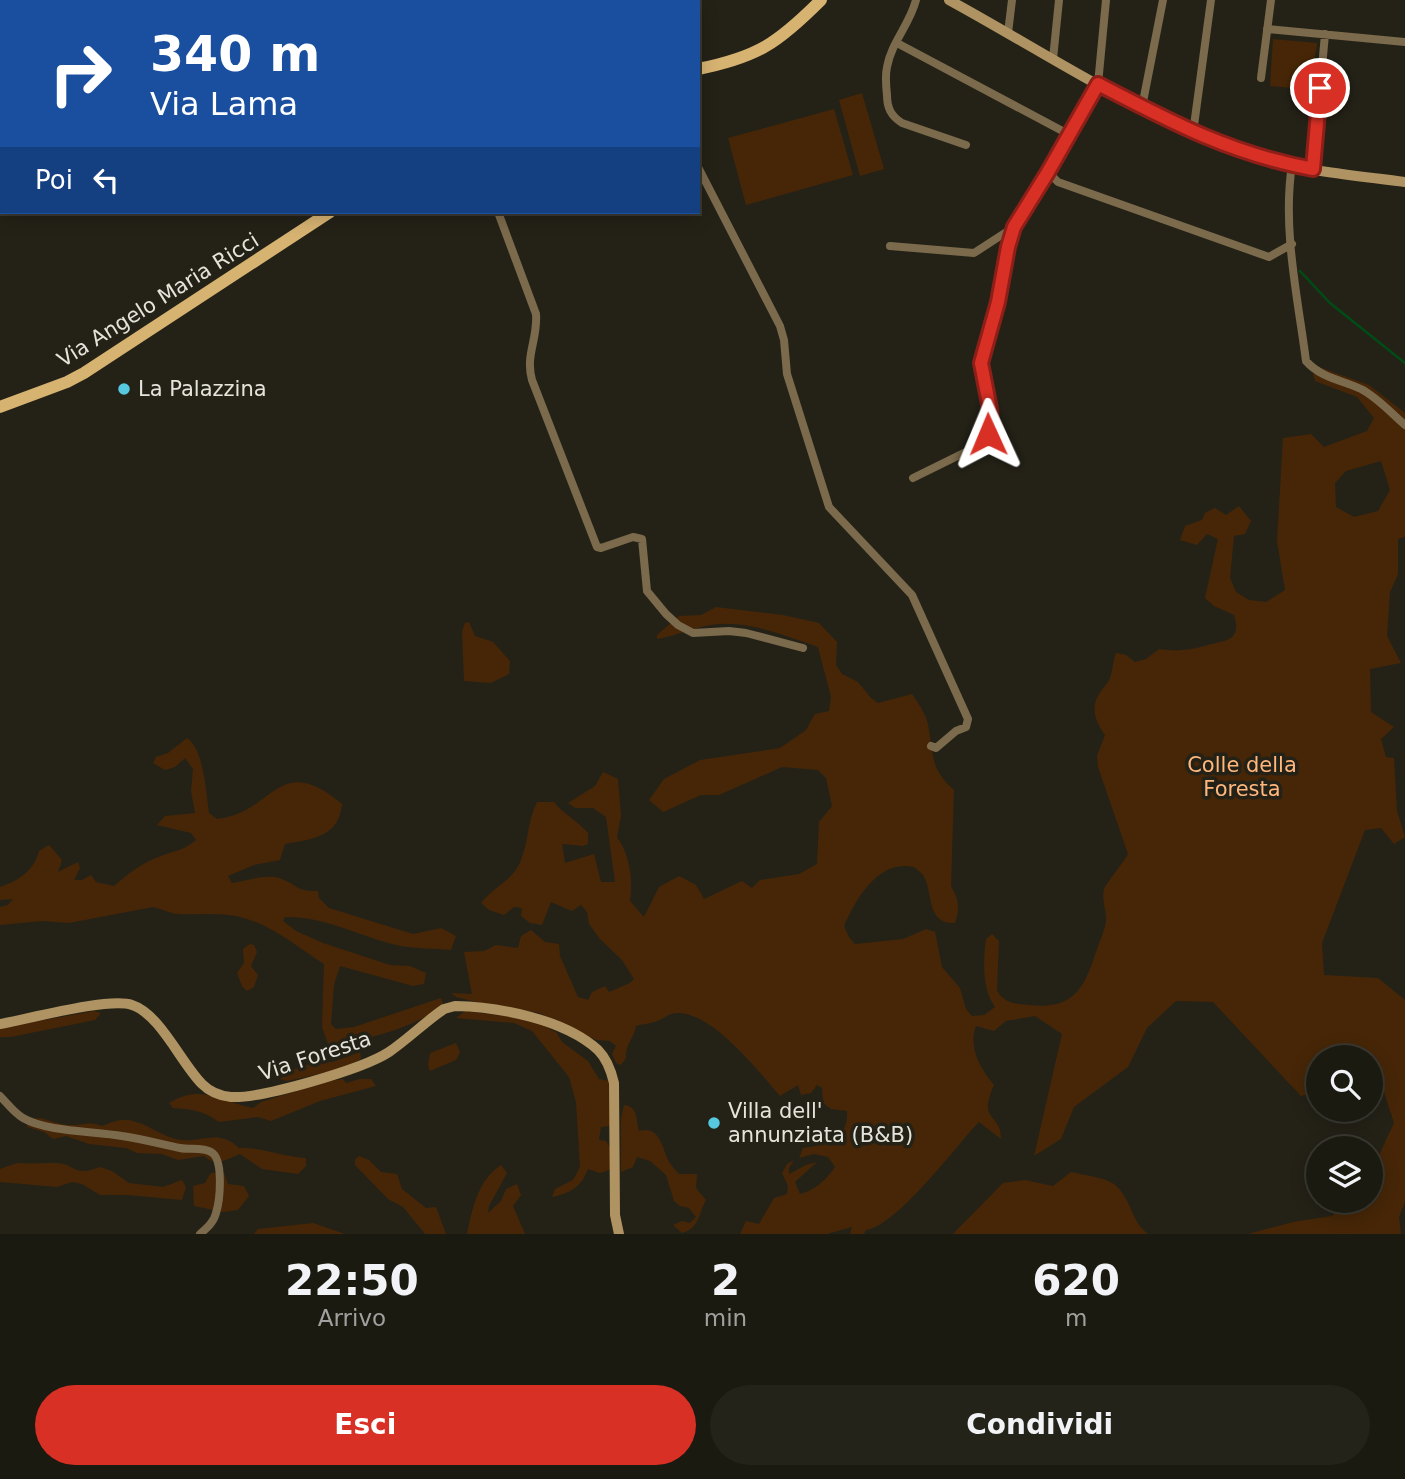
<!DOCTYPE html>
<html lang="it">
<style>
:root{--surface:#1b1a11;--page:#24231a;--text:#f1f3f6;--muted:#a0a19f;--line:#393831;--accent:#d93025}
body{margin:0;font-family:"DejaVu Sans",sans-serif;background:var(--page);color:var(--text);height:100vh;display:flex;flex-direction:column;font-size:26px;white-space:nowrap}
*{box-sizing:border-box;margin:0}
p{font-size:23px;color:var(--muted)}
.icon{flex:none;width:38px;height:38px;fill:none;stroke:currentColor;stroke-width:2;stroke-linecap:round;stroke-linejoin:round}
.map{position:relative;height:1234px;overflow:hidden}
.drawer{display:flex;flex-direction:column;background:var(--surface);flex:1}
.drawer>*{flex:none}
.hud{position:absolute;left:0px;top:0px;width:700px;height:214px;box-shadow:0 4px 18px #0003,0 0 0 2px var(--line);background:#1a4fa0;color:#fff;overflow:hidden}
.tools{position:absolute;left:1306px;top:1045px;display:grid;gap:14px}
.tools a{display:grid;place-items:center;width:77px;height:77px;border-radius:50%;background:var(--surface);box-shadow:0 4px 18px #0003,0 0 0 2px var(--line);font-size:35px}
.pin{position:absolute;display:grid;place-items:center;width:60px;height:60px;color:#fff;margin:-30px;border:4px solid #fff;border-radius:50%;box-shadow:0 2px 7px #0007}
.me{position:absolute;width:77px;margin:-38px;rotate:359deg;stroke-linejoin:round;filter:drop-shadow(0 0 5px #0008)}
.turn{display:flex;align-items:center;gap:24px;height:147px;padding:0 35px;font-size:32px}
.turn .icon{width:91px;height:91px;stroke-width:2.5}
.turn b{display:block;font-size:49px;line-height:60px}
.then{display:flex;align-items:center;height:66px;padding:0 35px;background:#0003;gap:14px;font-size:26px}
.eta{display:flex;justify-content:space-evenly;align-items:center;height:119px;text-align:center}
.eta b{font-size:42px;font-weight:800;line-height:49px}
.cta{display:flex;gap:14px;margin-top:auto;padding:14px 35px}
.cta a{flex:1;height:80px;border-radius:42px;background:var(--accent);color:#fff;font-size:28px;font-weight:800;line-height:80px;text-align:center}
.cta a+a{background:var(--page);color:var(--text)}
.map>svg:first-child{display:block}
</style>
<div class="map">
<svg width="1405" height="1234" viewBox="0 0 1405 1234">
<rect width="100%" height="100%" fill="#242217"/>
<path fill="#462607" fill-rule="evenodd" d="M1273 39 1317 43C1316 59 1309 65 1314 81L1303 80 1293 88 1270 86Z
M862 93 884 169 860 176 839 100Z
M834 109 853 175 746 205 728 138Z
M1319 367 1369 385 1405 413V537L1398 539V574L1390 592 1387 636 1401 663 1370 669 1371 712 1394 727 1381 739 1386 757 1394 758 1397 811 1405 837 1394 844 1381 828 1365 830 1322 943 1324 975 1378 978 1405 1000V1202L1399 1217 1401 1234H1248L1293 1222 1332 1216 1345 1201 1370 1200V1167L1380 1153 1394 1123 1379 1077 1370 1078V1057H1318V1092L1301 1096 1213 1002 1176 1001 1147 1028 1128 1067 1074 1107 1061 1139 1034 1156 1062 1034 1035 1016 1006 1021 994 1031 976 1026C968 1047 980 1068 994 1085 977 1123 1001 1112 1001 1139L979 1122C956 1146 897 1226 866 1230L864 1234H850L852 1227 827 1234H740L746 1221 759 1224 774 1198 787 1194 788 1186 782 1173 787 1164 794 1160 789 1168V1174L806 1165 817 1162 795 1182 800 1194C815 1190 826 1180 835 1167L828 1157 814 1154 799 1158 803 1148C826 1145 849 1139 847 1111L831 1109 823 1103 822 1088 817 1085 811 1093 801 1095 798 1085 780 1096C758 1071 712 1011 676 1013 669 1013 664 1019 657 1021 650 1024 642 1024 636 1026 634 1038 625 1045 626 1058L621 1065 616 1063 612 1054 616 1046 610 1041 596 1040 539 1013 480 1003 456 997 451 993 472 994 464 952 484 951 496 945 518 948 521 936 531 930 545 942 559 944 560 956 578 997 588 1000 592 992 605 986 609 992 630 983 634 979 622 960 600 939 589 924 587 912 581 905 572 911 551 902 542 925 530 923 521 916 522 908 514 907 504 915 489 910 481 903C494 886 513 881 521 860 529 840 527 822 537 802H554C564 815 577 820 588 833V844L583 846 562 844 565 863 594 854 601 882H615L606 817 593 808H575L568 803 595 786 603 772 618 779 621 816 617 837C630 855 633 880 630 901L644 917 659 887 679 876 696 885 704 899 742 881 752 888 760 880 799 874 817 864 819 822 832 806 826 778 818 770 782 767 719 795H701L663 812 649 800 664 779 700 760 780 748 806 730 815 714 829 711 831 697 818 647C784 636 747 619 711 625 692 628 676 636 657 639V635L679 616 701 615 716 607 783 615 819 623 837 642 836 665 842 674 858 682 871 698 878 703 912 694C919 704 928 717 929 730 933 757 932 771 954 790L951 886C959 900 960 908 955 923 925 924 934 892 923 875 921 872 917 870 914 867 879 859 856 898 844 926L849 937 855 944 903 939 926 929 935 932 942 967 960 988 966 1009 972 1016 984 1015 995 1007C982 989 983 960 986 939L992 934 999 941 997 990C1003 1003 1016 1004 1029 1005 1073 1010 1084 989 1096 952 1099 942 1105 931 1106 921 1107 911 1101 900 1104 889 1106 884 1123 863 1128 854L1098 767 1097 756 1105 735C1096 723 1090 708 1099 694 1103 687 1109 683 1111 675 1113 667 1113 661 1116 653L1126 655 1135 662 1146 659 1159 649C1177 652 1190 650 1208 645 1226 640 1242 641 1234 615L1214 606 1205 598 1218 539 1207 534 1197 545 1180 540 1185 526 1202 520 1205 513 1215 508 1226 515 1239 506 1251 521 1245 534 1234 536 1230 578 1236 592 1249 600 1266 602 1285 590 1277 541 1283 438 1311 434 1324 447 1367 431 1374 418 1357 397 1315 381 1313 374ZM1381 461 1390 490 1378 511 1354 517 1336 507 1335 483 1346 471Z
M469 622 475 636 493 642 510 661 509 674 491 683 464 681 462 631 465 623Z
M187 738C204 749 206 793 209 813L217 819C275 813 277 750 342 804 339 837 313 839 285 844L280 860 254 865 228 876 232 883C247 881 268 873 282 879 300 887 296 891 318 891L319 898 329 908 413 934 441 928 456 936 451 950C434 948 417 949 401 946 362 938 326 916 285 917L283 921 296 931 323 943 390 965 410 966 426 973 424 984 413 986 340 966 334 985 331 1024 336 1029 354 1027 441 998 443 1004C422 1026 358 1043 328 1044L322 1027 324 964C300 949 273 926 244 918 223 912 202 915 179 914 171 914 162 909 153 907L69 923 42 921 0 925V907L8 905 13 899 0 900V887C18 881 34 871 39 851L49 845 62 860 58 872 78 862 80 868 74 880H82L91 875 96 882 114 886C128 874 143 862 161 856 176 850 183 851 196 840L191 833 157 825 165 816 195 813 191 791 193 769 185 758 175 767 165 770 153 763 156 757 168 753Z
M250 944 254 945 257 952 251 966 258 975 254 987 247 991 242 986 237 973 244 963 243 949Z
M94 1011 101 1013 95 1020 11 1037H0V1028Z
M465 1011 515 1017 541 1024 557 1033 562 1042 588 1061 599 1079 609 1081 611 1126 601 1127 599 1140 606 1141C613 1151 615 1159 609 1170L600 1173 588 1169C581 1187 571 1193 552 1197L555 1189 573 1180 580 1167 576 1102 569 1077 532 1031 514 1023 456 1018Z
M456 1043 460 1052 456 1060 430 1071 428 1065 430 1053Z
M360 1052 361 1059 342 1069 287 1081 279 1079 289 1071 315 1062H332Z
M343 1079 346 1083 360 1079H371L376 1086 320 1101 271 1121 258 1117 219 1122C204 1111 192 1109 173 1108L169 1103C202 1083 221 1102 253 1108L261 1102 329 1081Z
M624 1105C638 1106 636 1120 639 1131 659 1125 662 1146 668 1160 671 1165 675 1170 679 1174H697L696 1188 706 1200C698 1214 700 1228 682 1233L673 1225 682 1221 690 1223 696 1217 689 1208 680 1206 674 1201 666 1175 650 1161 637 1157 633 1167 621 1172V1118Z
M41 1118C51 1121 61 1125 71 1125 85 1125 88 1121 102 1126 110 1123 119 1119 129 1120 147 1123 163 1138 181 1140 206 1142 219 1129 239 1148 262 1147 283 1157 306 1158V1166L298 1174 262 1169 240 1154C226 1159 217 1168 204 1156L178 1160 162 1154 137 1153 126 1148 89 1144 66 1136 53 1139 44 1132 27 1127 29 1119Z
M359 1156 369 1160 381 1172 397 1174 402 1189 426 1208 436 1207 446 1234H425L403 1207 388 1199 355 1165V1160Z
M17 1163C29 1164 40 1163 52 1163 77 1162 71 1178 100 1167L112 1171 129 1183 163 1187 182 1180 186 1187 182 1200 127 1195H100L82 1184 72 1182 57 1187 0 1182V1169Z
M501 1165 507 1173 489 1206 488 1213 501 1201 506 1189 517 1184 521 1195 513 1206 525 1234H467C472 1209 478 1180 501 1165Z
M1071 1172C1083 1175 1103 1177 1114 1184 1131 1197 1131 1222 1148 1234H953L1003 1183 1025 1180 1053 1186Z
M211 1173H224L228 1184 244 1186 249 1196 238 1210 223 1212 194 1206 193 1186 205 1183Z
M313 1223 345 1234H254L258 1229Z"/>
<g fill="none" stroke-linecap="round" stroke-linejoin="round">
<path stroke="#004c16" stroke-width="2.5" d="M1300 271 1330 303 1405 363"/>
<path stroke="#7b6a4c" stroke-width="8" d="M916 0C910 24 891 43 887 67 885 76 886 86 887 95 887 108 891 116 902 123L966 145
M1267 29 1405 42
M1008 33 1012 0
M897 43 1070 135
M1053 59 1059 0
M1261 78 1271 0
M1142 107 1163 0
M1193 133 1211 0
M1292 165C1282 228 1298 299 1306 361 1321 378 1342 380 1361 389 1378 398 1391 413 1405 425
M698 167 780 326 784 340 787 374 829 507 912 595 968 719 966 727 956 731 936 748 931 746
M1313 169 1325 34
M1048 172 1058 182 1269 257 1292 244
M498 212 536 314C538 339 525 355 532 380L597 547 601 548 633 537 642 539 647 591 666 614 678 625 693 633 729 631 746 633 803 648
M890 246 974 253 1014 227
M913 478 984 443 991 423 981 363 998 302 1008 247 1014 227 1048 172 1098 84 1106 0
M0 1096C7 1103 14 1113 23 1118 47 1132 94 1131 122 1136 142 1139 161 1144 180 1148 190 1150 203 1147 211 1152 224 1159 220 1200 216 1213 214 1222 207 1228 200 1234"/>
<path stroke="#af9362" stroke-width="10" d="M949 0C1052 56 1154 127 1268 160 1312 172 1360 176 1405 182
M0 1024C28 1019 109 997 132 1005 160 1014 181 1063 202 1084 210 1092 220 1096 231 1097 261 1099 363 1069 389 1052 408 1039 425 1022 444 1009L455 1006C499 1007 564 1019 598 1050 607 1059 611 1070 614 1083L615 1215 619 1234"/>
<path stroke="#d7b372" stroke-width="12" d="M698 69C758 57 778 43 821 0
M0 407 67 382 84 373 330 212"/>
</g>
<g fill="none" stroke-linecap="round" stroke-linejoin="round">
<defs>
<path id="route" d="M988 434 991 423 990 409 981 363 998 302 1008 247 1014 227 1048 172 1098 84C1171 122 1231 154 1313 169L1320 88"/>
</defs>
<use href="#route" stroke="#8d1f18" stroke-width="18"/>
<use href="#route" stroke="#d93025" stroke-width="12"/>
</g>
<g fill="#56c9e0" stroke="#242217" stroke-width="2.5">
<circle cx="124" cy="389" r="7"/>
<circle cx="714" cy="1123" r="7"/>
</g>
<g text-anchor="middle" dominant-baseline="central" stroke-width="7" stroke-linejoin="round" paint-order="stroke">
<g font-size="21" fill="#e5e4dc" stroke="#242217">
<text transform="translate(158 300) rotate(-32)">Via Angelo Maria Ricci</text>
<text transform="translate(315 1056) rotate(-18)">Via Foresta</text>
</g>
<g font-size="21" fill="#e5e4dc" stroke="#242217" text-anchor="start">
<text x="138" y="389">La Palazzina</text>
<text x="728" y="1111">Villa dell'<tspan x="728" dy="24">annunziata (B&amp;B)</tspan></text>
</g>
<g font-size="21" fill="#ffb77d" stroke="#242217">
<text x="1242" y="765">Colle della<tspan x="1242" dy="24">Foresta</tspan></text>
</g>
</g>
</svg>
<div class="tools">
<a><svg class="icon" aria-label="search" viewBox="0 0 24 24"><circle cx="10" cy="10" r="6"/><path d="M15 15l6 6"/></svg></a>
<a><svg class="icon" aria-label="layers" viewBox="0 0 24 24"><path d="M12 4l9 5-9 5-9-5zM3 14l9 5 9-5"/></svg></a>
</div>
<div class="pin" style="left:1320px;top:88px;background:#d93025"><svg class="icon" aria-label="arrive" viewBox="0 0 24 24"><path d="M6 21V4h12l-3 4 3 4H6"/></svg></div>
<svg class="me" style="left:988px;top:434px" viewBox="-20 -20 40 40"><path d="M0-17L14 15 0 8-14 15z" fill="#d93025" stroke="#fff" stroke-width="4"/></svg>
<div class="hud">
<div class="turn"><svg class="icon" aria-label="right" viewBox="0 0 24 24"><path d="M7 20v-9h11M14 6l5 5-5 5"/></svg><div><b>340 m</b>Via Lama</div></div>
<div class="then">Poi<svg class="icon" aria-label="left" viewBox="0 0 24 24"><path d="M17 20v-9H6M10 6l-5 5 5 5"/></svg></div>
</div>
</div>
<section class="drawer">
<div class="eta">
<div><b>22:50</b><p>Arrivo</p></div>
<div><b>2</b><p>min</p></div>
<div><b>620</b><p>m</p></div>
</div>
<div class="cta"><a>Esci</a><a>Condividi</a></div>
</section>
